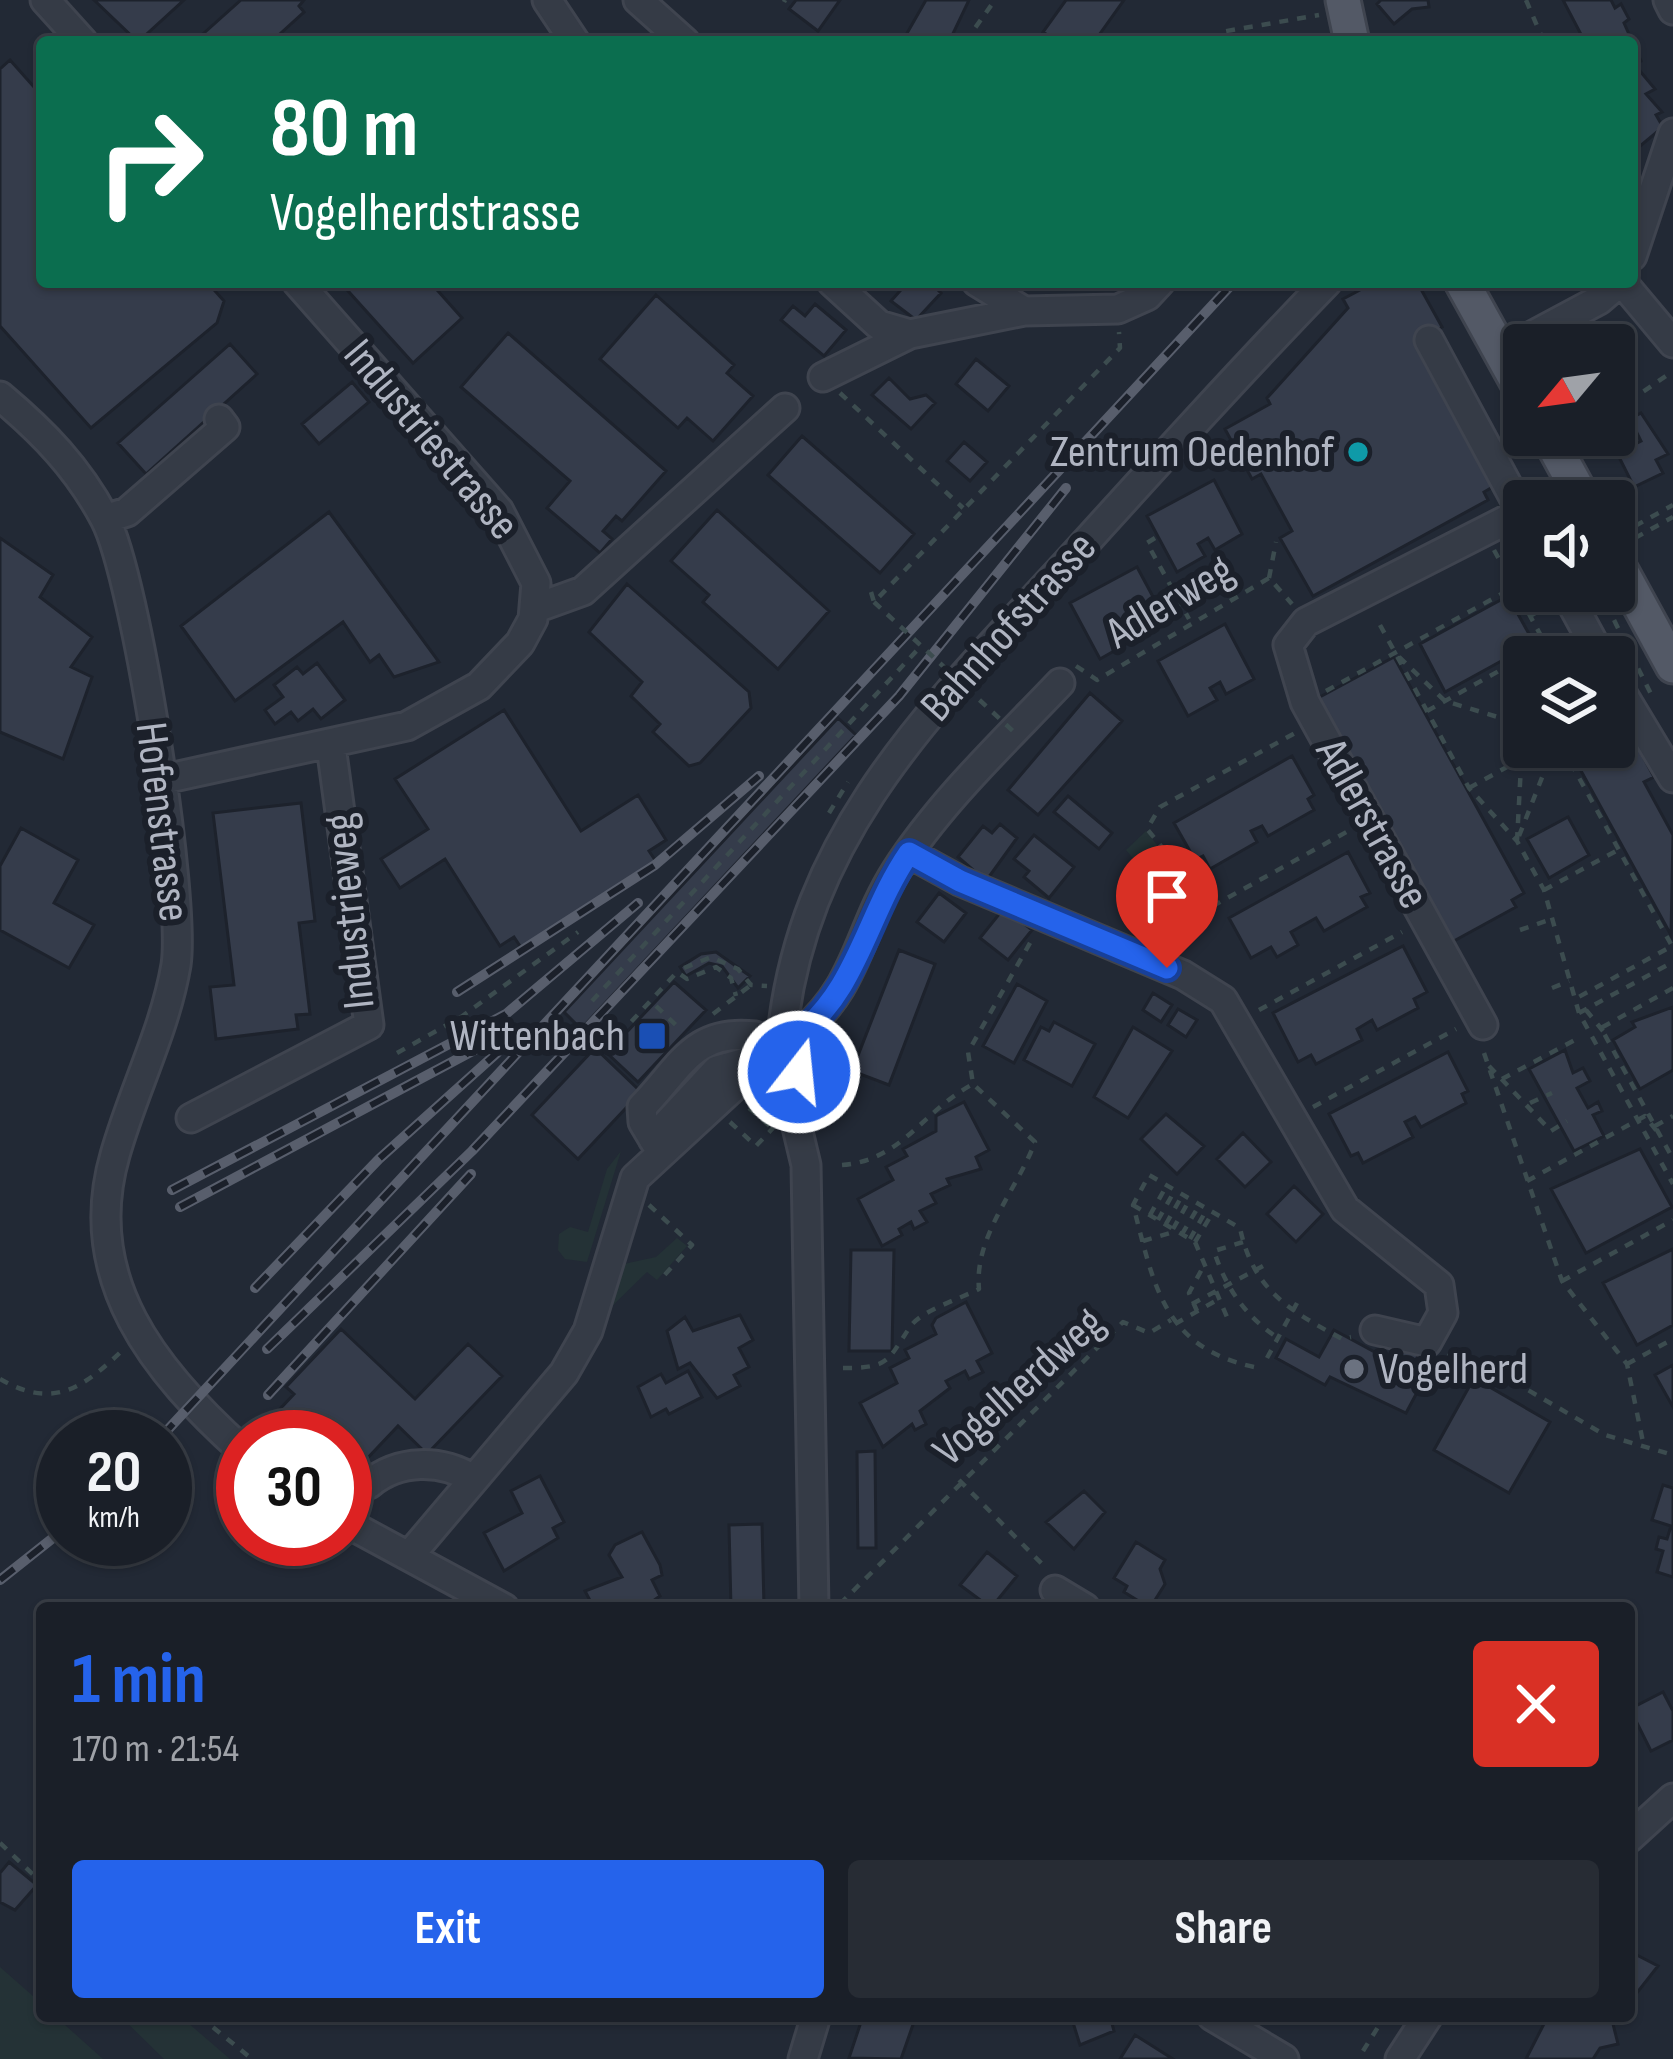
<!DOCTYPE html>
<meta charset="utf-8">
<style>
:root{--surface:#1a1f28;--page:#272c34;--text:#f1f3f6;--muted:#9fa2a8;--line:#383d45;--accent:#2563eb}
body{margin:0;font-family:"Sofia Sans Condensed",sans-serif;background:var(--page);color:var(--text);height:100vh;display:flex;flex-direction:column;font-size:45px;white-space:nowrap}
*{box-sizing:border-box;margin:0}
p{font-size:39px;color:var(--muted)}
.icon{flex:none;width:66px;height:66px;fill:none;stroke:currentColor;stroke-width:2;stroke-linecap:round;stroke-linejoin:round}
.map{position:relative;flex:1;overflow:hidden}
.drawer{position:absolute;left:36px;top:1602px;width:1599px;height:420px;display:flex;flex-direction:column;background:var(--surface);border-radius:12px;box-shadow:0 3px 9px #0004,0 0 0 3px var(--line)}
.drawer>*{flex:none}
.guide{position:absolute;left:36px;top:36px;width:1602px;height:252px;border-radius:12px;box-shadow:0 3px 9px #0004,0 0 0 3px var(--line);background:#0b6e4f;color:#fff;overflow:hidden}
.needle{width:78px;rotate:241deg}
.controls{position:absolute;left:1503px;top:324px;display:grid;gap:24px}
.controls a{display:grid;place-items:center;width:132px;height:132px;border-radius:12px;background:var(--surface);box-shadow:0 3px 9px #0004,0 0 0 3px var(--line);font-size:60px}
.speed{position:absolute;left:36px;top:1410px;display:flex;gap:24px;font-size:60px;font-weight:700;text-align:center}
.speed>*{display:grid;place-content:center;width:156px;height:156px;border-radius:50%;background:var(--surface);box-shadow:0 3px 9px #0004,0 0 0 3px var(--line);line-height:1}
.speed small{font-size:30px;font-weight:400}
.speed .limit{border:18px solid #d22;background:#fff;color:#111}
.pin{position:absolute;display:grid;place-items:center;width:102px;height:102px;color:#fff;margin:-123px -51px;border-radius:50% 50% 50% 0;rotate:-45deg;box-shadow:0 0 12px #0007}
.pin .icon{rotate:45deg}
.me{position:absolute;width:132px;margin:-66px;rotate:16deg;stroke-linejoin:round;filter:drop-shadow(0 0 9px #0008)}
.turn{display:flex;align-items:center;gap:42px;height:252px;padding:0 36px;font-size:54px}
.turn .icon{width:156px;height:156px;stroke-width:2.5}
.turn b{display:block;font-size:84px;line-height:102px}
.round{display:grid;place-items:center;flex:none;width:126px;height:126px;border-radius:12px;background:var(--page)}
.overview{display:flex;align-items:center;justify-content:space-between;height:204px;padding:0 36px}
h1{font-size:72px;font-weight:700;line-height:90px;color:var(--accent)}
.primary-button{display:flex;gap:24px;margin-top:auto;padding:24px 36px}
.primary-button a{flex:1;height:138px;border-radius:12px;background:var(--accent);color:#fff;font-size:48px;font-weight:700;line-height:138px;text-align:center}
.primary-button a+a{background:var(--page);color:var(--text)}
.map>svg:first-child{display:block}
</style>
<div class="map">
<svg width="1673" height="2059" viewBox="0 0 1673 2059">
<rect width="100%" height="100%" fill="#222935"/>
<path fill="#243236" d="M1146 831 1207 908 1192 930 1126 850Z
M621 1151 587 1262 565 1259 558 1250 559 1234 570 1227 588 1232 607 1169Z
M677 1238 687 1246 657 1280 647 1272 605 1313 619 1265 656 1257Z
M0 1967 42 2004V2016H55L103 2059H0Z
M120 2016H180L230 2059H164Z"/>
<path fill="#353c4b" stroke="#1d222c" stroke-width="3" d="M94 0H184L138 42Z
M241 0H304L299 6 304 12 271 42H194Z
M796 0H840L818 31 789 9Z
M926 0H969L949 42H902Z
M1066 0H1124L1094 42H1058L1043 32Z
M1381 0H1428L1429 7 1412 9 1394 24 1377 4Z
M1563 0H1611L1615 8 1621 4 1629 19 1624 23 1641 61 1635 65 1655 89 1646 94 1662 112 1656 115 1663 127 1639 147 1632 143V42H1585Z
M10 60 42 96V282H207L224 301 217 323 91 428 0 326V69Z
M340 282H430L462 318 413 363Z
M908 282H930L941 293 916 320 891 301Z
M1375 282H1417L1442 327 1417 341 1496 485 1484 492 1488 500 1313 596 1280 538 1292 531 1261 474 1252 479 1225 429 1270 404 1267 398 1348 308 1343 299Z
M656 295 734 365 727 373 753 396 713 441 687 418 678 428 600 359Z
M815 304 846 330 824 356 781 320 793 306 805 316Z
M508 333 666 471 622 521 616 516 603 531 612 539 600 553 547 508 570 481 461 387Z
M230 344 257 374 146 474 118 443Z
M976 359 1009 386 988 411 956 384Z
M889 378 910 399 926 395 935 403 911 429 872 395Z
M352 382 369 402 319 444 302 424Z
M1641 413 1668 454 1656 460 1663 473 1634 487 1617 453 1641 441 1630 419Z
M802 436 914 534 880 573 768 475Z
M964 442 987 462 970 481 947 461Z
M1214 480 1242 534 1215 550 1208 538 1198 544 1205 556 1177 572 1147 516Z
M717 510 829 611 778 669 703 602 709 595 671 561Z
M329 512 439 662 394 677 379 655 370 662 343 622 235 701 181 626Z
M0 538 53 575 40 597 92 637 71 667 92 677 63 759 0 732Z
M1137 567 1166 621 1138 636 1132 625 1121 631 1128 643 1100 659 1070 603Z
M627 584 749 692 751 708 700 763 689 766 653 732 660 724 631 696 642 682 589 632Z
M1508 596 1534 643 1445 692 1420 644Z
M1225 624 1254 679 1226 694 1220 682 1210 688 1217 700 1188 716 1158 661Z
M1394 657 1524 893 1512 900 1516 907 1452 942 1318 698Z
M317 663 345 700 321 719 313 709 298 721 291 712 275 724 265 710 283 697 274 685 297 667 303 674Z
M1090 693 1122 721 1038 815 1008 790Z
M504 710 581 831 638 795 666 840 649 851 657 863 522 949 514 937 500 946 445 859 400 888 381 859 428 829 395 779Z
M1619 712 1654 777 1644 782 1673 835 1671 935 1568 747H1614V715Z
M838 718 856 735 581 1029 564 1012Z
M1292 756 1314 795 1308 799 1314 810 1268 836 1262 826 1251 831 1257 842 1210 869 1203 856 1195 860 1174 823Z
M1068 796 1112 833 1099 849 1054 812Z
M301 803 315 921 299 923 310 1014 296 1015 298 1029 216 1039 210 987 234 985 213 813Z
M1568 817 1589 855 1549 878 1527 839Z
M1000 824 1017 838 986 881 958 857 983 826 992 833Z
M21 828 78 860 54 903 94 925 69 968 0 930V866Z
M1034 835 1074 867 1049 898 1024 877 1029 871 1014 859Z
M1348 852 1370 893 1361 897 1367 907 1324 931 1316 918 1291 932 1298 945 1277 957 1271 947 1251 958 1229 918Z
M939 893 966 913 944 942 917 922Z
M1004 908 1032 930 1008 960 980 938Z
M1403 946 1427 992 1414 999 1418 1008 1377 1030 1372 1020 1357 1029 1362 1040 1316 1064 1311 1055 1298 1062 1273 1013Z
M899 950 935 964 889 1085 852 1071Z
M716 952 750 976 738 988 722 966 709 963 686 976 680 967 701 954Z
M674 982 706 1010 638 1082 607 1053Z
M1017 984 1047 1001 1014 1063 983 1046Z
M1153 993 1172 1005 1161 1022 1143 1010Z
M1673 1007V1070L1640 1089 1613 1040 1635 1027 1632 1022Z
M1178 1009 1197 1020 1186 1037 1168 1025Z
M1054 1022 1095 1044 1072 1086 1024 1060 1041 1027 1049 1031Z
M1133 1027 1172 1051 1128 1118 1094 1097Z
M595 1048 641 1092 578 1159 532 1115Z
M1565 1050 1573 1073 1583 1068 1590 1081 1577 1088 1588 1108 1598 1102 1602 1111 1593 1115 1604 1136 1574 1151 1529 1069Z
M1448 1052 1468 1091 1462 1094 1466 1103 1421 1127 1415 1117 1405 1122 1413 1137 1363 1163 1358 1153 1351 1156 1329 1114Z
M964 1102 989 1150 976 1157 981 1169 947 1179 950 1185 931 1194 936 1203 920 1211 927 1222 914 1229 911 1222 899 1229 902 1235 882 1246 858 1199 893 1180 886 1167 907 1156 903 1149 936 1131V1116Z
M1166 1114 1204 1146 1177 1174 1141 1139Z
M1243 1133 1271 1162 1245 1187 1217 1159Z
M1640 1149 1672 1207 1586 1253 1551 1189Z
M1294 1186 1323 1214 1296 1242 1267 1214Z
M1673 1249V1325L1637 1345 1603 1283Z
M851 1250H894L892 1351H849Z
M966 1302 992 1353 977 1361 983 1372 969 1379 965 1371 946 1381 950 1388 920 1411 926 1424 915 1430 912 1424 883 1447 860 1403 897 1383 890 1368 909 1358 905 1350 936 1334 932 1325 936 1318Z
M740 1315 753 1340 739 1348 749 1367 734 1375 740 1386 717 1398 690 1363 678 1369 667 1331 685 1317 693 1331Z
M341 1329 415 1399 468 1344 502 1376 427 1454 398 1426 361 1465 345 1449V1437L325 1430 307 1437 279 1410 294 1394 286 1387Z
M1334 1330 1393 1362 1404 1341 1421 1350 1407 1377 1421 1385 1406 1413 1330 1377 1325 1385 1276 1358 1286 1339 1319 1357Z
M1673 1365V1407L1655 1375Z
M688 1371 702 1397 669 1414 666 1409 651 1417 638 1387 661 1374 666 1383Z
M1474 1378 1550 1422 1509 1493 1434 1450Z
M875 1451 876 1548H858L857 1452Z
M540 1476 564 1522 553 1528 558 1538 504 1571 484 1533 522 1513 511 1491Z
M1663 1485 1673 1488V1577L1657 1572 1663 1551 1656 1549 1659 1537 1667 1539 1671 1526 1652 1520Z
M1084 1491 1105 1512 1074 1549 1046 1522Z
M762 1524 764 1608H731L729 1525Z
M642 1532 660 1565 662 1575 652 1580 660 1596 643 1608H594L585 1591 622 1577 609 1555 615 1545Z
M1136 1542 1165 1560 1160 1569 1165 1584 1150 1608 1124 1592 1127 1586 1114 1578Z
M987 1552 1017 1576 991 1608 960 1585Z
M1663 1692 1673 1711V1740L1651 1751 1630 1709Z
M9 1862 37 1885 15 1910 0 1902V1873Z
M1629 1951 1658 1966 1629 2003Z
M863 2016H916L901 2059 849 2058Z
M1071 2016H1099L1101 2023 1111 2020 1114 2031 1080 2045Z
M1548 2016H1611L1618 2044 1600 2048 1593 2059H1526Z
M1135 2035 1173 2059H1120Z"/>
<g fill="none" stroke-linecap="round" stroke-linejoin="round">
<defs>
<path id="minor" d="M45 0 83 42
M547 0 575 42
M638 0 685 42
M1668 0 1673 10
M1632 256 1673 133
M832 282 879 325 910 334
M977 282 1024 311
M1622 282 1673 343
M1429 340 1524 516
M1500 353 1599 300 1620 282
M823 377 910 334 1024 311 1118 309 1147 296 1160 282
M0 396C44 433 78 468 105 519 136 578 186 898 176 965 165 1030 133 1091 115 1155 79 1279 155 1372 243 1451
M1543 501 1574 484
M105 519 127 512 225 427 219 419
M1565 591 1601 657
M536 608 583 591 785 408
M1614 680 1673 778
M160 780 407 726 479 686 520 643 533 619 536 583 499 511 297 282
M909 853 960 881 1183 975 1223 1000 1345 1209 1439 1285 1443 1313 1427 1342 1375 1330
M1483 1025 1305 702 1288 645 1306 622 1524 511
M783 1026C807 826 938 704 1067 563 1153 468 1238 374 1327 282
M798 1035C858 988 858 931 896 871 940 802 1004 742 1060 683
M786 1081 806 1165 814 1608
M191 1118 369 1025 331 746
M653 1139 717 1070 750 1061
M661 1152 643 1122 642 1107C681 1067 693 1029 755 1036
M369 1484C399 1459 441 1459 473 1479
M345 1522 504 1608
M409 1556 564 1373 588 1331 635 1178 753 1069
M1055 1590 1085 1608
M1629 1838 1673 1798
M1212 2016 1284 2059
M803 2059 816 2016
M1400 2059 1428 2016"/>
<path id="major" d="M1343 0 1352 42
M1462 282 1524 394
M1548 435 1584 501
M1614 558 1673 666"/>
</defs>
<use href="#minor" stroke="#3f444f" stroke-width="33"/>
<use href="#major" stroke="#3f444f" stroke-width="39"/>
<path stroke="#3c4c4f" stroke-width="4.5" stroke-dasharray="9 9" stroke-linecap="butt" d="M1526 0 1544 42
M784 2 785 0
M965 42 995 0
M1213 42 1221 32 1319 15
M840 393 963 508
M1614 412 1673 371
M1503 434 1524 422
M1635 526 1673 505
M1155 538 1147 543 1189 619
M1635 538 1673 517
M1494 550 1546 645V657
M1269 578 1276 542
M871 592 874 602 1120 348 1119 332
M1606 604 1651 694
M1530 616 1549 605
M1380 625 1469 788 1517 841 1544 890 1579 1013 1673 1184
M1399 657 1445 701 1524 725
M1525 657 1546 645
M1076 666 1097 680 1269 578 1292 604
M1326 691 1514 587
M1427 711 1524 657
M1562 747 1672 946 1575 999
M1469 788 1543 747
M829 813 848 782
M1519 836 1554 747
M1517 841 1523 727
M1544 890 1618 850
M1211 907 1147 829 1160 807 1297 732
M1520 930 1552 919
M1181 950 1211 907 1350 830
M684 968 711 957 738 969 751 985 767 986
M1552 988 1569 981
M1673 988 1601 1028 1673 1159
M592 1001 921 646
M656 1006 682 1031
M1259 1010 1402 932
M1586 1010 1603 1031
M1579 1013 1673 962
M713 1014 751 985
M607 1048 677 972 687 979 716 967 731 978 736 996
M397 1053 461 1017 578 932
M1484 1053 1562 1281 1627 1364 1644 1447
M1489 1066 1551 1131 1567 1121
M1502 1079 1575 1040
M1530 1103 1552 1093
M1313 1107 1456 1029
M749 1108 772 1128
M821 1116V1078L829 1039
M730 1122 756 1146 773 1128
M1655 1126 1673 1116
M842 1165C903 1160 921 1112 973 1084
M1527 1181 1645 1116 1659 1134
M649 1205 692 1245 659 1281
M1133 1205 1195 1242 1227 1317
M1150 1215 1167 1185
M1158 1220 1175 1190
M1166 1224 1183 1194
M1173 1229 1190 1199
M1182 1234 1200 1204
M1190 1239 1207 1209
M1143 1241 1177 1231
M1195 1242 1213 1212
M1243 1242 1214 1251C1226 1288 1245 1316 1278 1338
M1562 1281 1673 1220
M1192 1304 1263 1266
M1197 1311 1189 1293 1202 1269
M1175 1324 1217 1300
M1448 1353 1488 1376 1509 1379 1605 1435 1673 1455
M1267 1358 1297 1303
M1627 1364 1673 1339
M1254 1367C1162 1347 1154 1284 1133 1205L1149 1175 1240 1228C1253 1290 1289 1310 1342 1339L1351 1337
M843 1368C890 1368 887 1361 910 1327 920 1311 962 1298 979 1289 974 1236 1017 1190 1035 1142L973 1084 968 1052 1034 936
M0 1379C55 1411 85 1386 125 1348
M959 1480 1046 1568
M840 1604 1123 1322 1149 1333 1171 1320
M0 1843 42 1883
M199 2016 252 2059
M1363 2051 1385 2016"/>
<use href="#minor" stroke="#353b46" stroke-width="27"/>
<use href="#major" stroke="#535966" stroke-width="33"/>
<defs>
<path id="rail" d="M457 992 655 865 759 776
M172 1190 506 1014 638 903
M180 1207 495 1039
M255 1288 379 1159 497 1053
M267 1349 472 1151 899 696 1066 488
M268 1395 471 1174
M161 1437 1234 282
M0 1580 63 1530"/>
</defs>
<use href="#rail" stroke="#585e6c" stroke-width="10"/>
<use href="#rail" stroke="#1b202a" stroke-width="6" stroke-dasharray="18" stroke-linecap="butt"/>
<path stroke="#3c4c4f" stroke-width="4.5" stroke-dasharray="9 9" stroke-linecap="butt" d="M874 602 1014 732"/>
</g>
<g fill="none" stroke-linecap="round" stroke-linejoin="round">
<defs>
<path id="route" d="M799 1072 805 1057 798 1035C858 989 867 914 909 853L960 881 1167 968"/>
</defs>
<use href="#route" stroke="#184099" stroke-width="30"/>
<use href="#route" stroke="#2563eb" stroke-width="21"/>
</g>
<circle fill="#0f9aa8" stroke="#1b202a" stroke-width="4.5" cx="1358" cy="452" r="12"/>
<rect fill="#1a4fb4" stroke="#1b202a" stroke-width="4.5" x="637" y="1021" width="30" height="30" rx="6"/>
<circle fill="#6b7280" stroke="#1b202a" stroke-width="4.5" cx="1354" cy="1369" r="12"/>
<g text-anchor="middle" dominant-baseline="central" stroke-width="12" stroke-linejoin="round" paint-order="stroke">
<g font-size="45" fill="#b0b5c2" stroke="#1b202a">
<text transform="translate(431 440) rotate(50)">Industriestrasse</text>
<text transform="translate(1170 602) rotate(-31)">Adlerweg</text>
<text transform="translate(1009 627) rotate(-48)">Bahnhofstrasse</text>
<text transform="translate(162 822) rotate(83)">Hofenstrasse</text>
<text transform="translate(1372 824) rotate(61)">Adlerstrasse</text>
<text transform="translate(350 911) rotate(-96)">Industrieweg</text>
<text transform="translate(1019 1387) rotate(-42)">Vogelherdweg</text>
</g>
<g font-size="45" fill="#b0b5c2" stroke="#1b202a" text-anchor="end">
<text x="1334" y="452">Zentrum Oedenhof</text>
<text x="625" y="1036">Wittenbach</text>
<text x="1378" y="1369" text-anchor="start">Vogelherd</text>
</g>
</g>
</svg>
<div class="controls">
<a><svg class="needle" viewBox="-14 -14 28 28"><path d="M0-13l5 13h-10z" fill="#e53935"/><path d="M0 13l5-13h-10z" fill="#9fa2a8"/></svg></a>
<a><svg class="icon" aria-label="sound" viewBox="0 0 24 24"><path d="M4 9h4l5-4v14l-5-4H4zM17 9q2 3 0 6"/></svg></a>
<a><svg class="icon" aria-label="layers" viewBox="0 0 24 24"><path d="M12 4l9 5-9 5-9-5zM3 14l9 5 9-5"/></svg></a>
</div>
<div class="speed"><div>20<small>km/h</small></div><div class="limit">30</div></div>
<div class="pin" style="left:1167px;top:968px;background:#d93025"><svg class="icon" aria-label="arrive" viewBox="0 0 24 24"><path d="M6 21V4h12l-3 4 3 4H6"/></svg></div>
<svg class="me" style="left:799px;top:1072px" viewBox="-20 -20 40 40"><circle r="17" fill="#2563eb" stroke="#fff" stroke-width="3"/><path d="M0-11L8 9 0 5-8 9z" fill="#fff"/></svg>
<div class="guide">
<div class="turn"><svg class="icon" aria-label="right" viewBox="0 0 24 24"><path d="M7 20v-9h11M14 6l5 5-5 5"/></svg><div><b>80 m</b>Vogelherdstrasse</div></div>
</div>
<section class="drawer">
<div class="overview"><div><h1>1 min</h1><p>170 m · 21:54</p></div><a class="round" style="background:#d93025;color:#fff"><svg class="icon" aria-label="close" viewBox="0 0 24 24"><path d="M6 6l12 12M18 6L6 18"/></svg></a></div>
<div class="primary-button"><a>Exit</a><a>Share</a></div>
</section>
</div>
